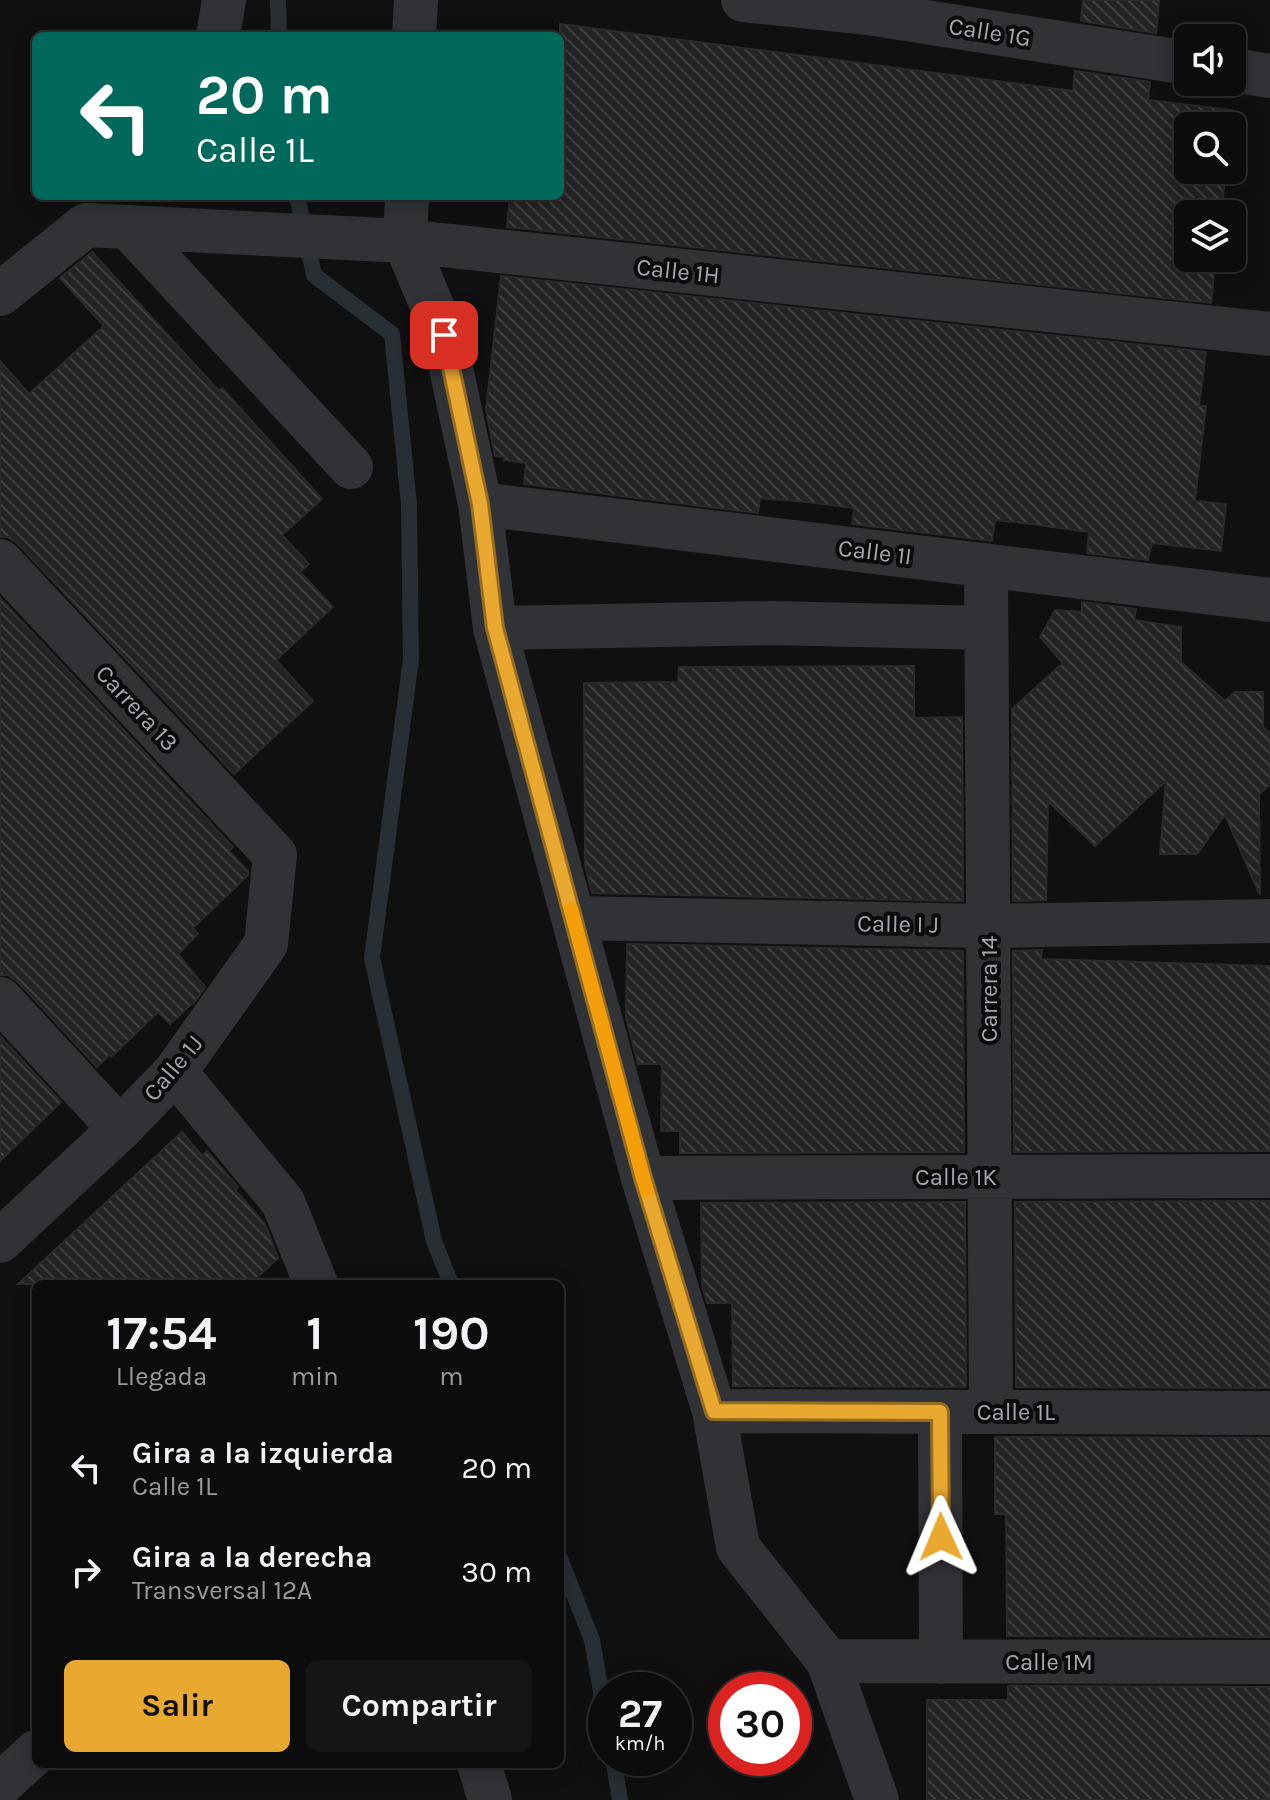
<!DOCTYPE html>
<html lang="es">
<style>
:root{--surface:#0c0c0d;--page:#151516;--text:#f1f3f6;--muted:#9a9b9d;--line:#2c2c2e;--accent:#e9a830}
body{margin:0;font-family:Karla,sans-serif;background:var(--page);color:var(--text);height:100vh;display:flex;flex-direction:column;font-size:30px;white-space:nowrap}
*{box-sizing:border-box;margin:0}
p{font-size:26px;color:var(--muted)}
.icon{flex:none;width:44px;height:44px;fill:none;stroke:currentColor;stroke-width:2;stroke-linecap:round;stroke-linejoin:round}
.map{position:relative;flex:1;overflow:hidden}
.sheet{position:absolute;left:32px;top:1280px;width:532px;height:488px;display:flex;flex-direction:column;background:var(--surface);border-radius:12px;box-shadow:0 4px 20px #0003,0 0 0 2px var(--line)}
.sheet>*{flex:none}
.top-card{position:absolute;left:32px;top:32px;width:532px;height:168px;border-radius:12px;box-shadow:0 4px 20px #0003,0 0 0 2px var(--line);background:#00695c;color:#fff;overflow:hidden}
.buttons{position:absolute;left:1174px;top:24px;display:grid;gap:16px}
.buttons a{display:grid;place-items:center;width:72px;height:72px;border-radius:12px;background:var(--surface);box-shadow:0 4px 20px #0003,0 0 0 2px var(--line);font-size:40px}
.speed{position:absolute;left:588px;top:1672px;display:flex;gap:16px;font-size:40px;font-weight:700;text-align:center}
.speed>*{display:grid;place-content:center;width:104px;height:104px;border-radius:50%;background:var(--surface);box-shadow:0 4px 20px #0003,0 0 0 2px var(--line);line-height:1}
.speed small{font-size:20px;font-weight:400}
.speed .limit{border:12px solid #d22;background:#fff;color:#111}
.pin{position:absolute;display:grid;place-items:center;width:68px;height:68px;color:#fff;margin:-34px;border-radius:16px;box-shadow:0 4px 12px #0006}
.me{position:absolute;width:88px;margin:-44px;rotate:359deg;stroke-linejoin:round;filter:drop-shadow(0 0 6px #0008)}
.turn{display:flex;align-items:center;gap:28px;height:168px;padding:0 32px;font-size:36px}
.turn .icon{width:104px;height:104px;stroke-width:2.5}
.turn b{display:block;font-size:56px;line-height:68px}
.eta{display:flex;justify-content:space-evenly;align-items:center;height:136px;text-align:center}
.eta b{font-size:48px;font-weight:700;line-height:56px}
.button{display:flex;gap:16px;margin-top:auto;padding:16px 32px}
.button a{flex:1;height:92px;border-radius:12px;background:var(--accent);color:#111;font-size:32px;font-weight:700;line-height:92px;text-align:center}
.button a+a{background:var(--page);color:var(--text)}
ul{padding:0;list-style:none}
li{display:flex;align-items:center;gap:24px;height:104px;padding:0 32px}
li div{flex:1}
li b{display:block;font-size:30px}
li em{font-style:normal}
.map>svg:first-child{display:block}
</style>
<div class="map">
<svg width="1270" height="1800" viewBox="0 0 1270 1800">
<defs>
<pattern id="building-back-hatch" width="6" height="6" patternUnits="userSpaceOnUse" patternTransform="scale(2)"><rect width="6" height="6" fill="#232325"/><path d="M-1 5l2 2M0 0l6 6M5-1l2 2" fill="none" stroke="#404042"/></pattern>
</defs>
<rect width="100%" height="100%" fill="#101011"/>
<g fill="none" stroke-linecap="round" stroke-linejoin="round">
<path stroke="#272e34" stroke-width="16" d="M278 0 279 36
M297 196 314 275 392 334 409 505 411 659 372 958 434 1241 451 1284
M560 1559 592 1640 606 1720
M613 1758 620 1800"/>
</g>
<path fill="url(#building-back-hatch)" stroke="#2a2a2d" stroke-width="2" d="M1083 0H1159L1156 33 1081 21Z
M560 24 1073 91 1075 71 1150 82 1148 100 1232 110 1230 126H1188V170H1226L1221 214H1188V258H1216L1211 303 507 227 510 196H560Z
M92 252 219 391 222 388 322 499 282 535 309 564 300 572 333 607 276 660 313 701 234 774 18 544 8 537H0V361L29 394 104 326 60 278Z
M501 276 1206 352 1199 406H1206L1195 501 1226 504 1221 551 1152 543 1148 560 1087 553 1089 532 1016 522 995 520 992 541 852 524 854 508 807 502 760 498 758 513 524 484 526 463 504 460 505 457 495 456 486 410Z
M0 598 233 847 229 851 248 871V875L193 928 198 934 178 954 205 987 195 1001 170 1024 158 1012 111 1057 109 1055 97 1067 18 982 8 975H0Z
M1082 602 1136 609 1134 620 1181 627V662L1225 701 1235 692H1263V727L1270 733V785L1259 794 1260 895 1225 815 1197 854H1160L1166 781 1095 846 1048 801 1046 900 1013 901 1012 709 1063 663 1040 637 1055 610 1082 612Z
M914 666V718L962 717 963 901 592 893 585 865 584 683 678 682 679 667Z
M627 944 963 951 964 1152 680 1153V1131H661L662 1064H638L626 1018Z
M1042 950 1041 959 1270 966V1151L1014 1152 1013 951Z
M0 1036 61 1102 0 1161Z
M182 1132 202 1156 207 1151 238 1187 235 1190 265 1224 278 1258 250 1284H18Z
M1270 1201V1388L1016 1387 1015 1202Z
M965 1202 966 1387 733 1386 732 1303H707L702 1284 701 1203Z
M995 1437 1270 1438V1637L1007 1636 1006 1514H995Z
M1008 1686 1270 1687V1800H927V1700H1008Z"/>
<g fill="none" stroke-linecap="round" stroke-linejoin="round">
<path stroke="#313236" stroke-width="44" d="M743 0 868 13 1188 63
M218 36 224 0
M414 36 416 0
M1232 70 1270 76
M407 196 405 241 444 335 480 504 495 628 643 1178 714 1411 738 1547 828 1661 877 1800
M128 227 351 467
M0 294 86 225 405 241 1270 334
M480 504 1270 600
M0 561 275 855 266 944 175 1072 120 1129 0 1241
M986 565 991 1412
M495 628 771 623 986 628
M573 918 988 926 1270 921
M0 999 120 1129
M175 1072 283 1202 316 1284
M643 1178 1270 1176
M714 1411 1270 1413
M940 1412 941 1662
M828 1661 1270 1662
M479 1764 490 1800
M0 1785 36 1752"/>
</g>
<g fill="none" stroke-linecap="round" stroke-linejoin="round">
<defs>
<path id="route" d="M444 335 480 504 495 628 643 1178 714 1411 940 1412 941 1537"/>
</defs>
<use href="#route" stroke="#976d1f" stroke-width="20"/>
<use href="#route" stroke="#e9a830" stroke-width="14"/>
<path stroke="#f59e0b" stroke-width="14" d="M571 909 647 1191"/>
</g>
<g text-anchor="middle" dominant-baseline="central" stroke-width="8" stroke-linejoin="round" paint-order="stroke">
<g font-size="24" fill="#a1a6b1" stroke="#0b0b0c">
<text transform="translate(990 32) rotate(9)">Calle 1G</text>
<text transform="translate(678 271) rotate(6)">Calle 1H</text>
<text transform="translate(875 552) rotate(7)">Calle 1I</text>
<text transform="translate(137 708) rotate(47)">Carrera 13</text>
<text transform="translate(898 924) rotate(1)">Calle I J</text>
<text transform="translate(989 989) rotate(-90)">Carrera 14</text>
<text transform="translate(173 1068) rotate(-50)">Calle 1J</text>
<text x="956" y="1177">Calle 1K</text>
<text x="1016" y="1412">Calle 1L</text>
<text x="1049" y="1662">Calle 1M</text>
</g>
</g>
</svg>
<div class="buttons">
<a><svg class="icon" aria-label="sound" viewBox="0 0 24 24"><path d="M4 9h4l5-4v14l-5-4H4zM17 9q2 3 0 6"/></svg></a>
<a><svg class="icon" aria-label="search" viewBox="0 0 24 24"><circle cx="10" cy="10" r="6"/><path d="M15 15l6 6"/></svg></a>
<a><svg class="icon" aria-label="layers" viewBox="0 0 24 24"><path d="M12 4l9 5-9 5-9-5zM3 14l9 5 9-5"/></svg></a>
</div>
<div class="speed"><div>27<small>km/h</small></div><div class="limit">30</div></div>
<div class="pin" style="left:444px;top:335px;background:#d93025"><svg class="icon" aria-label="arrive" viewBox="0 0 24 24"><path d="M6 21V4h12l-3 4 3 4H6"/></svg></div>
<svg class="me" style="left:941px;top:1537px" viewBox="-20 -20 40 40"><path d="M0-17L14 15 0 8-14 15z" fill="#e9a830" stroke="#fff" stroke-width="4"/></svg>
<div class="top-card">
<div class="turn"><svg class="icon" aria-label="left" viewBox="0 0 24 24"><path d="M17 20v-9H6M10 6l-5 5 5 5"/></svg><div><b>20 m</b>Calle 1L</div></div>
</div>
<section class="sheet">
<div class="eta">
<div><b>17:54</b><p>Llegada</p></div>
<div><b>1</b><p>min</p></div>
<div><b>190</b><p>m</p></div>
</div>
<ul>
<li><svg class="icon" aria-label="left" viewBox="0 0 24 24"><path d="M17 20v-9H6M10 6l-5 5 5 5"/></svg><div><b>Gira a la izquierda</b><p>Calle 1L</p></div><em>20 m</em></li>
<li><svg class="icon" aria-label="right" viewBox="0 0 24 24"><path d="M7 20v-9h11M14 6l5 5-5 5"/></svg><div><b>Gira a la derecha</b><p>Transversal 12A</p></div><em>30 m</em></li>
</ul>
<div class="button"><a>Salir</a><a>Compartir</a></div>
</section>
</div>
